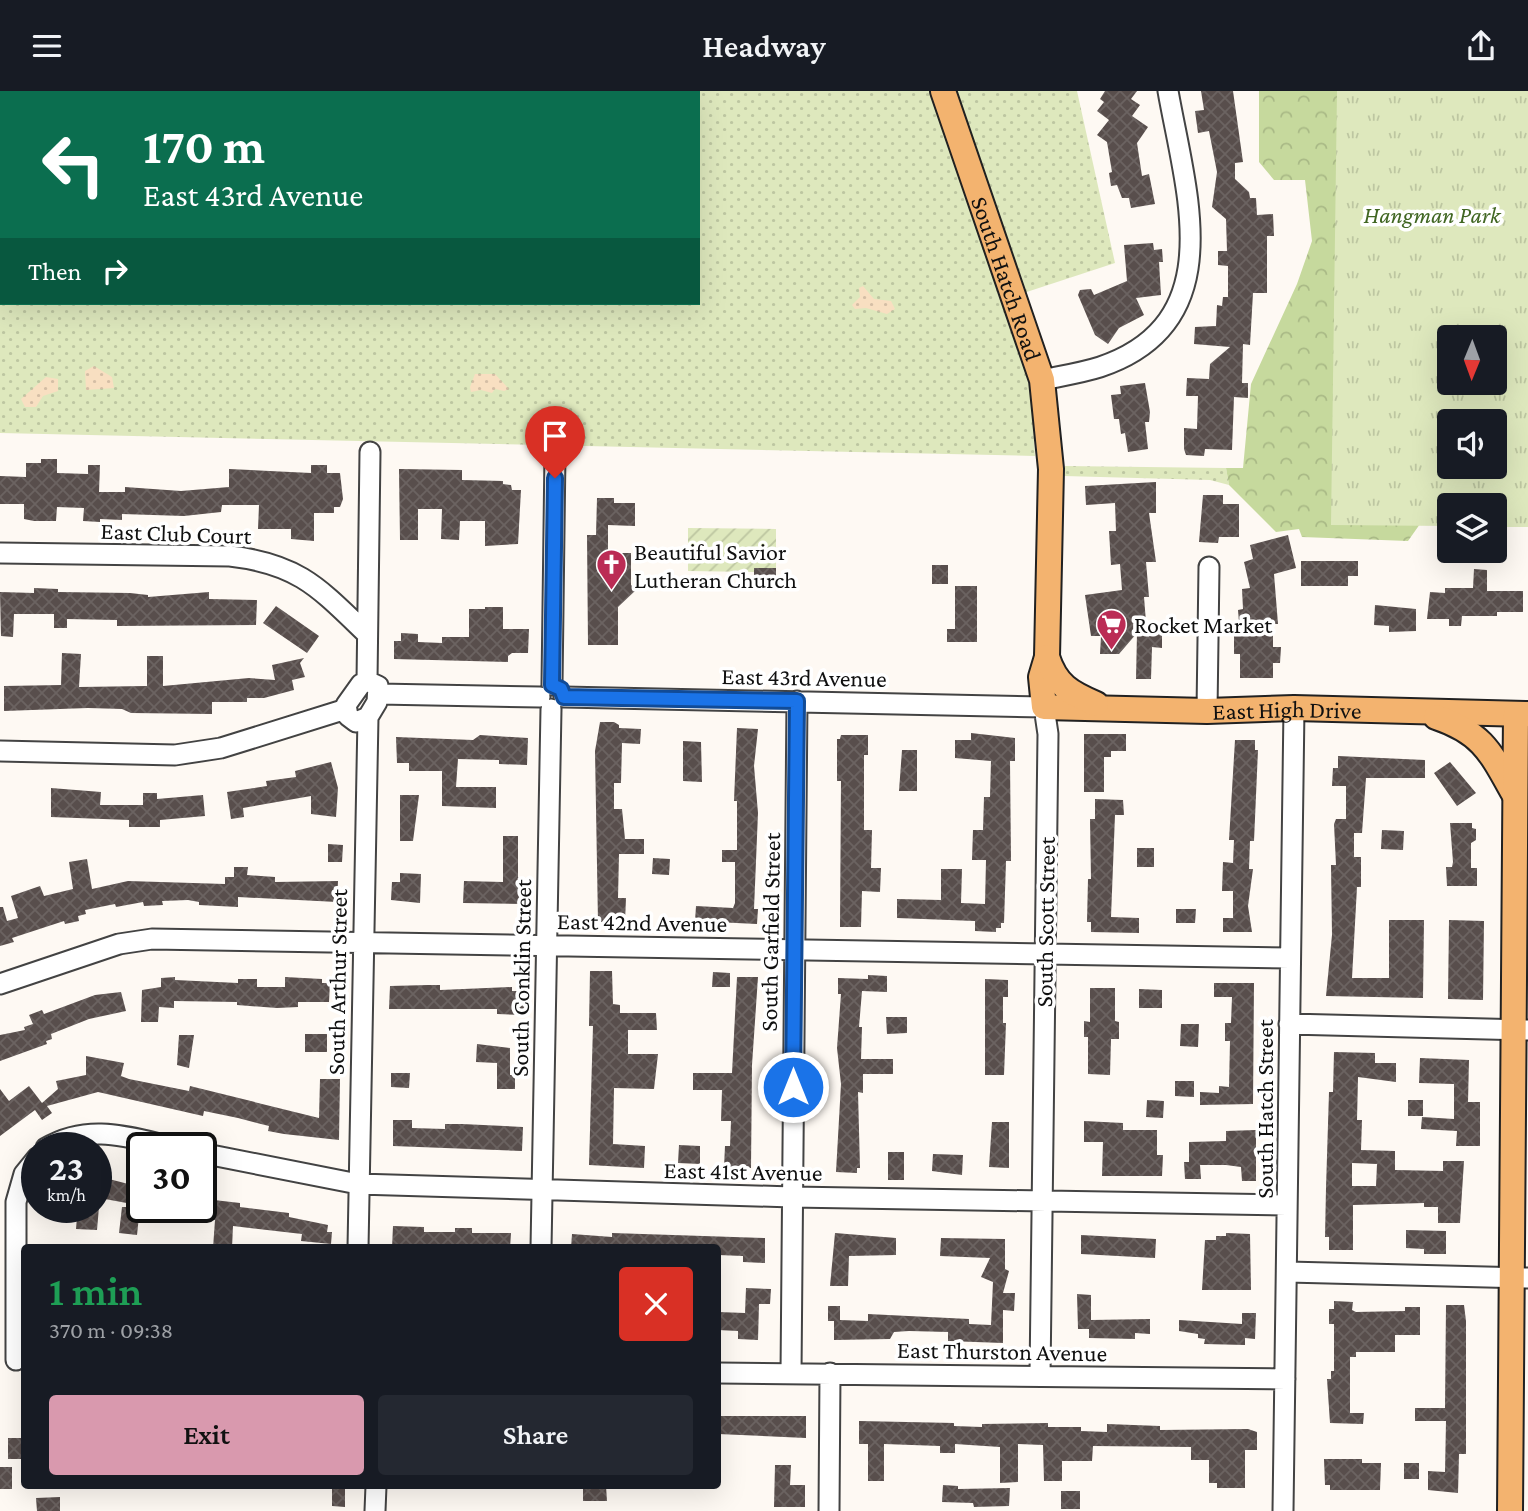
<!DOCTYPE html>
<meta charset="utf-8">
<style>
:root{--surface:#171b24;--page:#242831;--text:#f1f3f6;--muted:#9ea1a6;--accent:#d999ae}
body{margin:0;font-family:"Crimson Pro",serif;background:var(--page);color:var(--text);height:100vh;display:flex;flex-direction:column;font-size:26px;white-space:nowrap}
*{box-sizing:border-box;margin:0}
p{font-size:23px;color:var(--muted)}
.icon{flex:none;width:38px;height:38px;fill:none;stroke:currentColor;stroke-width:2;stroke-linecap:round;stroke-linejoin:round}
.map{position:relative;flex:1;overflow:hidden}
.drawer{position:absolute;left:21px;top:1153px;width:700px;height:245px;display:flex;flex-direction:column;background:var(--surface);border-radius:7px;box-shadow:0 7px 28px #0002}
.drawer>*{flex:none}
.top-card{position:absolute;left:0px;top:0px;width:700px;height:214px;box-shadow:0 7px 28px #0002;background:#0b6e4f;color:#fff;overflow:hidden}
.needle{width:46px;rotate:181deg}
.fabs{position:absolute;left:1437px;top:234px;display:grid;gap:14px}
.fabs a{display:grid;place-items:center;width:70px;height:70px;border-radius:7px;background:var(--surface);box-shadow:0 7px 28px #0002;font-size:35px}
.speed{position:absolute;left:21px;top:1041px;display:flex;gap:14px;font-size:35px;font-weight:700;text-align:center}
.speed>*{display:grid;place-content:center;width:91px;height:91px;border-radius:50%;background:var(--surface);box-shadow:0 7px 28px #0002;line-height:1}
.speed small{font-size:18px;font-weight:400}
.speed .limit{border:4px solid #111;border-radius:10px;background:#fff;color:#111}
.pin{position:absolute;display:grid;place-items:center;width:60px;height:60px;color:#fff;margin:-72px -30px;border-radius:50% 50% 50% 0;rotate:-45deg;box-shadow:0 0 7px #0007}
.pin .icon{rotate:45deg}
.me{position:absolute;width:77px;margin:-38px;rotate:0deg;stroke-linejoin:round;filter:drop-shadow(0 0 5px #0008)}
.turn{display:flex;align-items:center;gap:24px;height:147px;padding:0 28px;font-size:32px}
.turn .icon{width:91px;height:91px;stroke-width:2.5}
.turn b{display:block;font-size:49px;line-height:60px}
.then{display:flex;align-items:center;height:66px;padding:0 28px;background:#0003;gap:14px;font-size:26px}
.round{display:grid;place-items:center;flex:none;width:74px;height:74px;border-radius:7px;background:var(--page)}
.overview{display:flex;align-items:center;justify-content:space-between;height:119px;padding:0 28px}
h1{font-size:42px;font-weight:600;line-height:52px;color:#1e9e55}
.action{display:flex;gap:14px;margin-top:auto;padding:14px 28px}
.action a{flex:1;height:80px;border-radius:7px;background:var(--accent);color:#111;font-size:28px;font-weight:600;line-height:80px;text-align:center}
.action a+a{background:var(--page);color:var(--text)}
header{display:flex;justify-content:space-between;align-items:center;height:91px;padding:0 28px;background:var(--surface);font-size:32px;font-weight:600}
.map>svg:first-child{display:block}
</style>
<header><svg class="icon" aria-label="menu" viewBox="0 0 24 24"><path d="M4 6h16M4 12h16M4 18h16"/></svg>Headway<svg class="icon" aria-label="share" viewBox="0 0 24 24"><path d="M12 15V3M7 8l5-5 5 5M5 13v7h14v-7"/></svg></header>
<div class="map">
<svg width="1528" height="1420" viewBox="0 0 1528 1420">
<defs>
<pattern id="grass-dots" width="8" height="8" patternUnits="userSpaceOnUse" patternTransform="scale(1.75)"><rect width="8" height="8" fill="#dee8bd"/><path d="M2 2h.1M6 6h.1" fill="none" stroke="#bdc6a1" stroke-width="1.8" stroke-linecap="round"/></pattern>
<pattern id="forest-crowns" width="20" height="18" patternUnits="userSpaceOnUse" patternTransform="scale(1.75)"><rect width="20" height="18" fill="#c6d99d"/><path d="M2 6a3 3 0 1 1 6 0M12 15a3 3 0 1 1 6 0" fill="none" stroke="#a9b986"/></pattern>
<pattern id="sand-dots" width="8" height="8" patternUnits="userSpaceOnUse" patternTransform="scale(1.75)"><rect width="8" height="8" fill="#f8dfc1"/><path d="M2 2h.1M6 6h.1" fill="none" stroke="#d4bea5" stroke-width="1.8" stroke-linecap="round"/></pattern>
<pattern id="park-tufts" width="24" height="20" patternUnits="userSpaceOnUse" patternTransform="scale(1.75)"><rect width="24" height="20" fill="#dee8bd"/><path d="M3 7l-1-3M5 7V3M7 7l1-3M15 17l-1-3M17 17v-4M19 17l1-3" fill="none" stroke="#bdc6a1"/></pattern>
<pattern id="garden-furrows" width="10" height="10" patternUnits="userSpaceOnUse" patternTransform="scale(1.75)"><rect width="10" height="10" fill="#dee8bd"/><path d="M-1 1l2-2M0 10L10 0M9 11l2-2" fill="none" stroke="#bdc6a1"/></pattern>
<pattern id="building-cross-hatch" width="8" height="8" patternUnits="userSpaceOnUse" patternTransform="scale(1.75)"><rect width="8" height="8" fill="#584e4c"/><path d="M0 0l8 8M0 8l8-8" fill="none" stroke="#6b6361"/></pattern>
</defs>
<rect width="100%" height="100%" fill="#fef9f3"/>
<path fill="url(#grass-dots)" fill-rule="evenodd" d="M0 0H1077L1115 172 1005 208 1031 297 1035 365 0 342ZM2 2H698V212H2Z
M1065 375 1226 377 1229 394 1210 389 1064 385Z"/>
<path fill="url(#forest-crowns)" fill-rule="evenodd" d="M1259 0H1528V413L1491 410 1432 416 1408 450 1302 446 1299 438 1276 441 1229 394 1226 377H1243L1251 293 1297 193 1312 150 1305 89H1274L1259 71ZM1449 247H1494V292H1449ZM1449 331H1494V376H1449Z"/>
<path fill="url(#sand-dots)" d="M863 195 874 208 891 210 895 218 887 223 866 217 855 218 852 214 860 206 859 197Z
M94 275 112 286 114 297 86 299 85 280Z
M475 283H495L509 298 504 300 495 298 492 302 481 299 471 301 470 296Z
M46 286 58 288V300L43 305 36 316H25L21 308Z"/>
<path fill="url(#park-tufts)" fill-rule="evenodd" d="M1337 0H1528V436H1495L1494 415H1449V435L1331 434ZM1449 247H1494V292H1449ZM1449 331H1494V376H1449Z"/>
<path fill="url(#garden-furrows)" d="M688 437 776 438V477H754V481L688 480Z"/>
<path fill="url(#building-cross-hatch)" fill-rule="evenodd" d="M1105 0H1137L1131 8 1140 14 1132 25 1148 36 1137 52 1142 85 1149 83 1155 113 1131 117 1129 107H1122L1117 94 1111 95 1109 82 1112 81 1107 51 1097 44 1109 29 1097 20 1104 11 1100 8Z
M1201 0H1233L1243 71 1235 72V88L1249 101 1250 107H1256L1257 124 1273 123 1274 145H1267V202H1253L1250 254 1243 253 1242 292H1248V307L1234 306 1232 359 1205 358 1204 365 1186 364 1184 358V337L1197 338 1198 305H1186L1187 287 1209 288 1210 273 1230 256 1194 253 1195 236 1216 235 1217 214 1222 215 1223 206H1228V175L1218 174V160H1227L1226 128 1212 116 1217 81 1209 40 1198 42 1195 20 1204 19Z
M1153 152 1154 159 1162 158 1163 171H1159L1161 204 1136 207 1144 224 1119 237 1108 253 1095 244 1078 204 1080 199 1091 198 1094 204 1127 190 1124 154Z
M1145 292 1150 321 1149 331H1145L1148 358 1128 361 1125 342 1121 343 1119 328H1114L1111 304 1121 303 1120 295Z
M41 368H57V382L88 383V374H100L99 401H125V396L181 400 229 396V378L311 382V374H327V382H340L343 408 340 416H334V422H314V450L291 448V438H258L259 414H222L221 421 184 425 122 423V429L100 428V431L83 430 84 417 57 416 56 430H34L24 428V413H0V385L26 386V372H41Z
M399 378 462 379V389L503 390V393L511 394 512 399H521L518 453 485 455V430H460L459 449 441 448 442 418H418V449H400Z
M1156 391V422H1149L1156 471H1146L1149 506H1144L1146 531 1142 536H1162V557L1152 556 1151 588H1136L1137 542 1119 563H1100L1101 545H1091L1085 504 1122 499 1120 473 1111 474 1109 440H1116L1115 412 1086 414 1085 395Z
M1203 404H1223V413H1239V446H1219L1218 452 1199 451Z
M597 407H614V412H635V435L608 434V462H631V494L636 499 618 516V554H588L587 444H596Z
M1288 444 1296 477 1274 483 1278 533H1273V556H1281L1280 572H1273V587H1240V563H1234V545H1240L1238 519 1243 518 1242 498 1250 497 1244 471 1253 468 1250 454Z
M1301 470H1358V485H1348V495H1301Z
M932 474H948V493H932Z
M754 477H776V498H754Z
M1474 478 1487 479V500H1523V521H1497V525H1462L1461 535H1449V528H1427L1430 501 1445 502V497H1473Z
M955 495H977V551H947V538H955Z
M34 497 58 498V501L130 502 148 504V506L209 501V508L257 509 256 534 117 535V529L67 528V537H54V523H14L13 546 1 545 0 501 34 502Z
M1375 514 1416 518V540L1389 541V535L1374 534Z
M276 515 319 545 307 562 263 532Z
M485 516H503V538H529L528 562H512L508 565V571L394 568V550H401V542L418 543V551L442 552V546H469V518H485Z
M62 562 81 563 79 596 147 595V565H163V595L249 587 275 589 272 574 304 567 300 572 305 586 292 589 294 599 264 607H247V611H212V623L131 622 122 618 88 617 4 620V595L61 594Z
M600 631H614L619 634V637L641 638 640 653 622 652 621 692H614V718H622L625 748H644V763H619L618 807H626L625 831H598L595 660Z
M737 637 758 638 754 675 758 722 754 818H758L757 833 695 830 696 815 733 817 735 812V771H722V759H737V710H734Z
M971 642 1015 647V670H1010L1011 770H1006L1004 832H1001V837H996V841L975 840V830L897 827V808L941 809V778H962L961 812 985 813 986 769H972L973 739H983L984 706H990L991 670 955 667V649H971Z
M1084 643H1126V660H1111V666H1104V701H1084Z
M480 644 528 647 527 674 499 673V669L458 668 456 696H496V717L442 715V680H409V672H397L396 646 473 649Z
M841 644H868V664H864V739H872L871 777H881L880 801 862 800 861 836H840L841 690H837V648H840Z
M1235 649H1255V659H1258L1254 750H1250L1249 778H1253L1248 815 1252 841H1223V827H1233V800H1222L1223 771 1233 772 1234 749H1229Z
M683 650 701 651 702 691 683 690Z
M902 659H917V700H899Z
M1338 665 1425 669V687H1366L1362 742H1354V766H1361V796H1357L1352 887H1389V829H1424L1423 907 1326 905 1332 844 1331 774H1336L1334 733 1336 728H1346V695H1332L1333 677H1338Z
M331 671 338 697 336 726 311 723V705L243 717 244 726 231 728 227 701 267 695 266 690 296 686 295 680Z
M1450 671 1476 702 1457 715 1434 682Z
M51 697 101 701 100 714H143V702H157V708L203 704 205 725 160 729V736H129V729L51 726Z
M400 704H419L413 750H400Z
M1095 708 1123 709 1124 724H1115L1111 826 1139 827V842L1091 841V831H1087L1088 788H1091L1090 728H1095Z
M1450 732H1472V737L1476 738V749L1471 752V777H1477V795H1447L1446 776H1452L1453 771Z
M1382 739 1404 740 1403 759 1381 758Z
M503 745H518V786L524 787 523 813 463 812 464 790 503 791Z
M328 753 343 754 342 771H328Z
M1137 757H1154V776H1137Z
M653 767 670 768 669 784 652 783Z
M87 768 92 798 128 790 225 793V786H234V776H248L247 784 275 786V791L338 790 337 811 238 806V816L199 814V811L188 809 162 810 163 814 144 815 143 811 116 816 115 813 85 819 86 823 78 825 79 830 65 833 64 830 12 847 14 851 0 855V816H3L7 830 18 827 11 805 40 795 44 805 73 798 69 771Z
M400 782 421 783 420 812 391 809 392 791H400Z
M1176 818H1196L1195 832H1176Z
M1449 829 1484 830 1483 909 1448 908Z
M590 880H612L613 913 620 914V922H656L657 939H628V963H658L654 998 614 997 613 1053 645 1055 644 1077 589 1074 593 935H589Z
M713 881 730 882V896H712Z
M868 884 887 885V901L862 900 859 936H862L861 968H893V983H863V1002L858 1001 860 1077H857V1082L836 1081 841 993 837 957 841 903H838V887L868 888Z
M175 886V889L238 892V888H257V896H285V886L322 888V892H330L329 911H298V916L277 917 237 914V911L174 910V917L159 916 158 931H141L142 899 161 896V887Z
M737 886H758L752 974 751 1077 724 1076 725 1055H730L731 1030H721L722 999H693V982H732Z
M985 888 1008 889V906H1003V932H1006L1004 984H985Z
M1214 892H1254L1253 1013 1200 1014V1001L1219 1002V995L1229 996 1230 950H1225V932H1231L1232 906H1214Z
M428 894H440V899L512 896V900H525L524 924 497 923V918H389L390 895Z
M1090 897H1115V930L1119 931V948H1111L1110 984 1088 983V946H1084V930L1090 931Z
M1139 898 1162 899V917H1139Z
M121 901 126 920 89 928 51 943 52 948 46 950 47 953 0 970V944L25 939 24 936 33 933 29 924 42 919 44 923 95 904Z
M886 926H907V942L887 943Z
M1181 933H1199L1198 956 1180 955Z
M305 943H327V961H305Z
M179 944H194L189 977 177 974Z
M477 953 510 957V984H515V998H497V972L476 971Z
M1334 961 1375 962V972H1396V991L1358 986 1357 1029H1362L1361 1059 1395 1060V1079L1443 1080V1070H1464L1460 1132H1438V1116H1424V1112L1353 1114V1159H1329V1146H1325L1326 1097 1329 1001H1333ZM1352 1072 1377 1073 1376 1095H1352Z
M86 965 124 972 121 985 129 988 189 1000 190 995 319 1027 320 988H340L339 1049 284 1043 268 1040 269 1035 238 1027 204 1020 203 1025 98 1001 47 1015 52 1022 42 1029 35 1019 0 1045V998L9 1010 29 995 42 1012 58 998 56 990 86 984Z
M1420 967 1469 969 1468 1011H1480V1055H1456L1457 1040 1421 1038 1422 1026 1454 1028V993L1419 992Z
M391 982H410L409 997 391 996Z
M1175 990H1194V1006L1175 1005Z
M1147 1009 1164 1010 1163 1027 1146 1026Z
M1408 1009H1423V1025H1408Z
M393 1029H412V1037L445 1038V1033H462L523 1036 522 1060 393 1055Z
M1084 1030 1123 1032V1039H1157V1064H1163L1162 1085H1102L1103 1051H1084Z
M992 1031H1009V1077L989 1076Z
M1256 1039V1090H1242L1241 1076 1226 1074H1200L1201 1088H1185L1184 1071H1189V1051L1226 1050V1040Z
M679 1054 700 1055V1073L678 1072Z
M888 1061H904V1089H888Z
M933 1063 963 1064 962 1084 932 1080Z
M109 1088 136 1095 132 1113 105 1108Z
M201 1099 216 1101 214 1109 240 1112V1116L289 1122V1126L328 1134 327 1141H332L331 1153 301 1150 302 1143 233 1135 232 1157H213L215 1129 178 1124V1116H201Z
M69 1116H99L97 1139 76 1138 77 1126Z
M122 1116H140L137 1144 119 1142Z
M393 1135 424 1136V1141H455V1137H472V1142H511L510 1157 417 1154 392 1157Z
M1406 1139 1446 1140V1163H1424V1158L1406 1157Z
M612 1142 765 1147V1172L743 1171V1165L718 1164V1157H571L572 1143 612 1146Z
M835 1142 896 1147V1164L849 1165 848 1195H830Z
M1226 1142 1250 1143 1251 1199H1202L1205 1149H1216V1145H1226Z
M1081 1144 1156 1148 1155 1167 1081 1163Z
M941 1147 1005 1148V1178L1009 1180 1003 1202H1015L1014 1220 1003 1219V1252L948 1250V1241L909 1240 894 1241 890 1248 834 1249V1230H828V1215H840V1229L868 1230V1223L969 1228V1233L991 1234 993 1191 981 1186 990 1167 940 1165Z
M746 1197 771 1198 770 1213H759L758 1249 738 1248V1240L718 1239V1221L745 1222Z
M1077 1203 1091 1204V1229L1150 1228V1243L1135 1242V1248L1089 1247V1238H1078Z
M1334 1210 1353 1211 1352 1219 1356 1221 1405 1220V1216H1420V1244H1395V1261H1356V1266H1350V1322H1364L1363 1333 1330 1332 1327 1288H1331V1280H1334V1233H1329V1218H1334Z
M1446 1214H1464L1466 1230V1363H1459L1458 1402 1428 1399V1380L1445 1381 1446 1330H1415V1317H1445Z
M1242 1222H1256L1255 1248 1245 1247V1254L1204 1253 1205 1248 1198 1247V1243L1179 1240V1229L1242 1233Z
M718 1325H806V1347L718 1343Z
M859 1330 954 1332V1335L982 1336V1333L1048 1332V1336H1081V1340L1107 1341V1333L1160 1335V1339L1248 1338 1257 1341V1359H1245V1397H1217V1392H1209V1369H1191V1356L1093 1355 1092 1370H1062V1390H1044L1043 1354 1018 1353V1391L1000 1392V1356L955 1353V1362H940V1355L884 1353V1390H868V1353H859Z
M8 1347H24V1368H8Z
M1324 1368H1362V1372H1381L1380 1399H1330V1394H1325Z
M1404 1372H1419V1388H1404Z
M775 1374H791L790 1394H805V1416H774Z
M0 1376H12V1398H0Z
M943 1394 958 1395V1398L1010 1397 1009 1415 974 1416 973 1412 942 1411Z
M332 1395H345V1416L332 1415Z
M583 1395H606L607 1410H583Z
M1061 1400H1080V1418H1061Z
M60 1406V1420H37L36 1407Z"/>
<g fill="none" stroke-linecap="round" stroke-linejoin="round">
<defs>
<path id="minor" d="M1042 289C1061 285 1081 282 1100 276 1231 232 1186 102 1168 0
M0 462 230 465C299 473 319 497 367 543
M367 590 370 361
M367 590 378 595 377 611 368 626 356 631 348 625 346 614 361 593Z
M552 594 555 362
M379 603 540 606
M564 606 1044 616 1048 643 1040 1285
M1207 620 1209 476
M0 660 175 664 221 657 346 618
M0 893 119 853 152 848 1290 867
M1289 933 1528 939
M46 1057C90 1031 131 1047 178 1057
M201 1062 358 1093 792 1106 1287 1114
M358 1157 368 626
M541 1157 551 618
M1288 1181 1528 1187
M16 1269V1111L24 1083 37 1067
M718 1282 1285 1288
M791 1282 797 610
M375 1420 376 1395
M829 1420 830 1282
M1283 1420 1294 617"/>
<g id="major">
<path id="s1" d="M943 0 1042 289 1051 378 1047 566 1041 586 1044 616 1207 620 1294 617 1528 623"/>
<path d="M1047 566C1056 594 1070 602 1096 613"/>
<path d="M1436 626C1483 642 1491 662 1514 703"/>
<path d="M1510 1420 1516 623"/>
</g>
</defs>
<use href="#minor" stroke="#434343" stroke-width="23"/>
<use href="#major" stroke="#212121" stroke-width="28"/>
<use href="#minor" stroke="#fff" stroke-width="19"/>
<use href="#major" stroke="#f3b36f" stroke-width="24"/>
</g>
<g fill="none" stroke-linecap="round" stroke-linejoin="round">
<defs>
<path id="route" d="M555 387 552 594 561 598 564 606 797 610 793 996"/>
</defs>
<use href="#route" stroke="#114b97" stroke-width="18"/>
<use href="#route" stroke="#1a73e8" stroke-width="12"/>
</g>
<defs>
<symbol id="church-pin" viewBox="-11 -11 22 30"><path d="M0 17L-7.5 6A9.5 9.5 0 1 1 7.5 6Z" fill="#bb2c55" stroke="#fff"/><path d="M-1.2-6h2.4v3.5h3.3v2.4h-3.3V6h-2.4V-.1h-3.3v-2.4h3.3Z" fill="#fff"/></symbol>
<symbol id="supermarket-pin" viewBox="-11 -11 22 30"><path d="M0 17L-7.5 6A9.5 9.5 0 1 1 7.5 6Z" fill="#bb2c55" stroke="#fff"/><path d="M-6-5.5h2.5l.6 2H6L4.5 2H-2.5L-4.4-4H-6ZM-1.5 3.2a1.3 1.3 0 1 0 .1 0ZM3 3.2a1.3 1.3 0 1 0 .1 0Z" fill="#fff"/></symbol>
</defs>
<g fill-rule="evenodd">
<use href="#church-pin" x="594" y="456" width="35" height="47"/>
<use href="#supermarket-pin" x="1094" y="516" width="35" height="47"/>
</g>
<g text-anchor="middle" dominant-baseline="central" stroke-width="7" stroke-linejoin="round" paint-order="stroke">
<g font-size="24" font-style="italic" fill="#406622" stroke="#fff">
<text x="1432" y="123">Hangman Park</text>
</g>
<g font-size="24" fill="#101010" stroke="#fff">
<text stroke="none"><textPath href="#s1" startOffset="198">South Hatch Road</textPath></text>
<text transform="translate(176 442) rotate(2)">East Club Court</text>
<text transform="translate(804 586) rotate(1)">East 43rd Avenue</text>
<text stroke="none"><textPath href="#s1" startOffset="877">East High Drive</textPath></text>
<text transform="translate(642 831) rotate(1)">East 42nd Avenue</text>
<text transform="translate(1045 831) rotate(-89)">South Scott Street</text>
<text transform="translate(770 841) rotate(-89)">South Garfield Street</text>
<text transform="translate(521 887) rotate(-89)">South Conklin Street</text>
<text transform="translate(337 891) rotate(-89)">South Arthur Street</text>
<text transform="translate(1264 1018) rotate(-90)">South Hatch Street</text>
<text transform="translate(743 1080) rotate(1)">East 41st Avenue</text>
<text transform="translate(1002 1260) rotate(1)">East Thurston Avenue</text>
</g>
<g font-size="24" fill="#101010" stroke="#fff" text-anchor="start">
<text x="634" y="460">Beautiful Savior<tspan x="634" dy="28">Lutheran Church</tspan></text>
<text x="1134" y="533">Rocket Market</text>
</g>
</g>
</svg>
<div class="fabs">
<a><svg class="needle" viewBox="-14 -14 28 28"><path d="M0-13l5 13h-10z" fill="#e53935"/><path d="M0 13l5-13h-10z" fill="#9ea1a6"/></svg></a>
<a><svg class="icon" aria-label="sound" viewBox="0 0 24 24"><path d="M4 9h4l5-4v14l-5-4H4zM17 9q2 3 0 6"/></svg></a>
<a><svg class="icon" aria-label="layers" viewBox="0 0 24 24"><path d="M12 4l9 5-9 5-9-5zM3 14l9 5 9-5"/></svg></a>
</div>
<div class="speed"><div>23<small>km/h</small></div><div class="limit">30</div></div>
<div class="pin" style="left:555px;top:387px;background:#d93025"><svg class="icon" aria-label="arrive" viewBox="0 0 24 24"><path d="M6 21V4h12l-3 4 3 4H6"/></svg></div>
<svg class="me" style="left:793px;top:996px" viewBox="-20 -20 40 40"><circle r="17" fill="#1a73e8" stroke="#fff" stroke-width="3"/><path d="M0-11L8 9 0 5-8 9z" fill="#fff"/></svg>
<div class="top-card">
<div class="turn"><svg class="icon" aria-label="left" viewBox="0 0 24 24"><path d="M17 20v-9H6M10 6l-5 5 5 5"/></svg><div><b>170 m</b>East 43rd Avenue</div></div>
<div class="then">Then<svg class="icon" aria-label="right" viewBox="0 0 24 24"><path d="M7 20v-9h11M14 6l5 5-5 5"/></svg></div>
</div>
<section class="drawer">
<div class="overview"><div><h1>1 min</h1><p>370 m · 09:38</p></div><a class="round" style="background:#d93025;color:#fff"><svg class="icon" aria-label="close" viewBox="0 0 24 24"><path d="M6 6l12 12M18 6L6 18"/></svg></a></div>
<div class="action"><a>Exit</a><a>Share</a></div>
</section>
</div>
